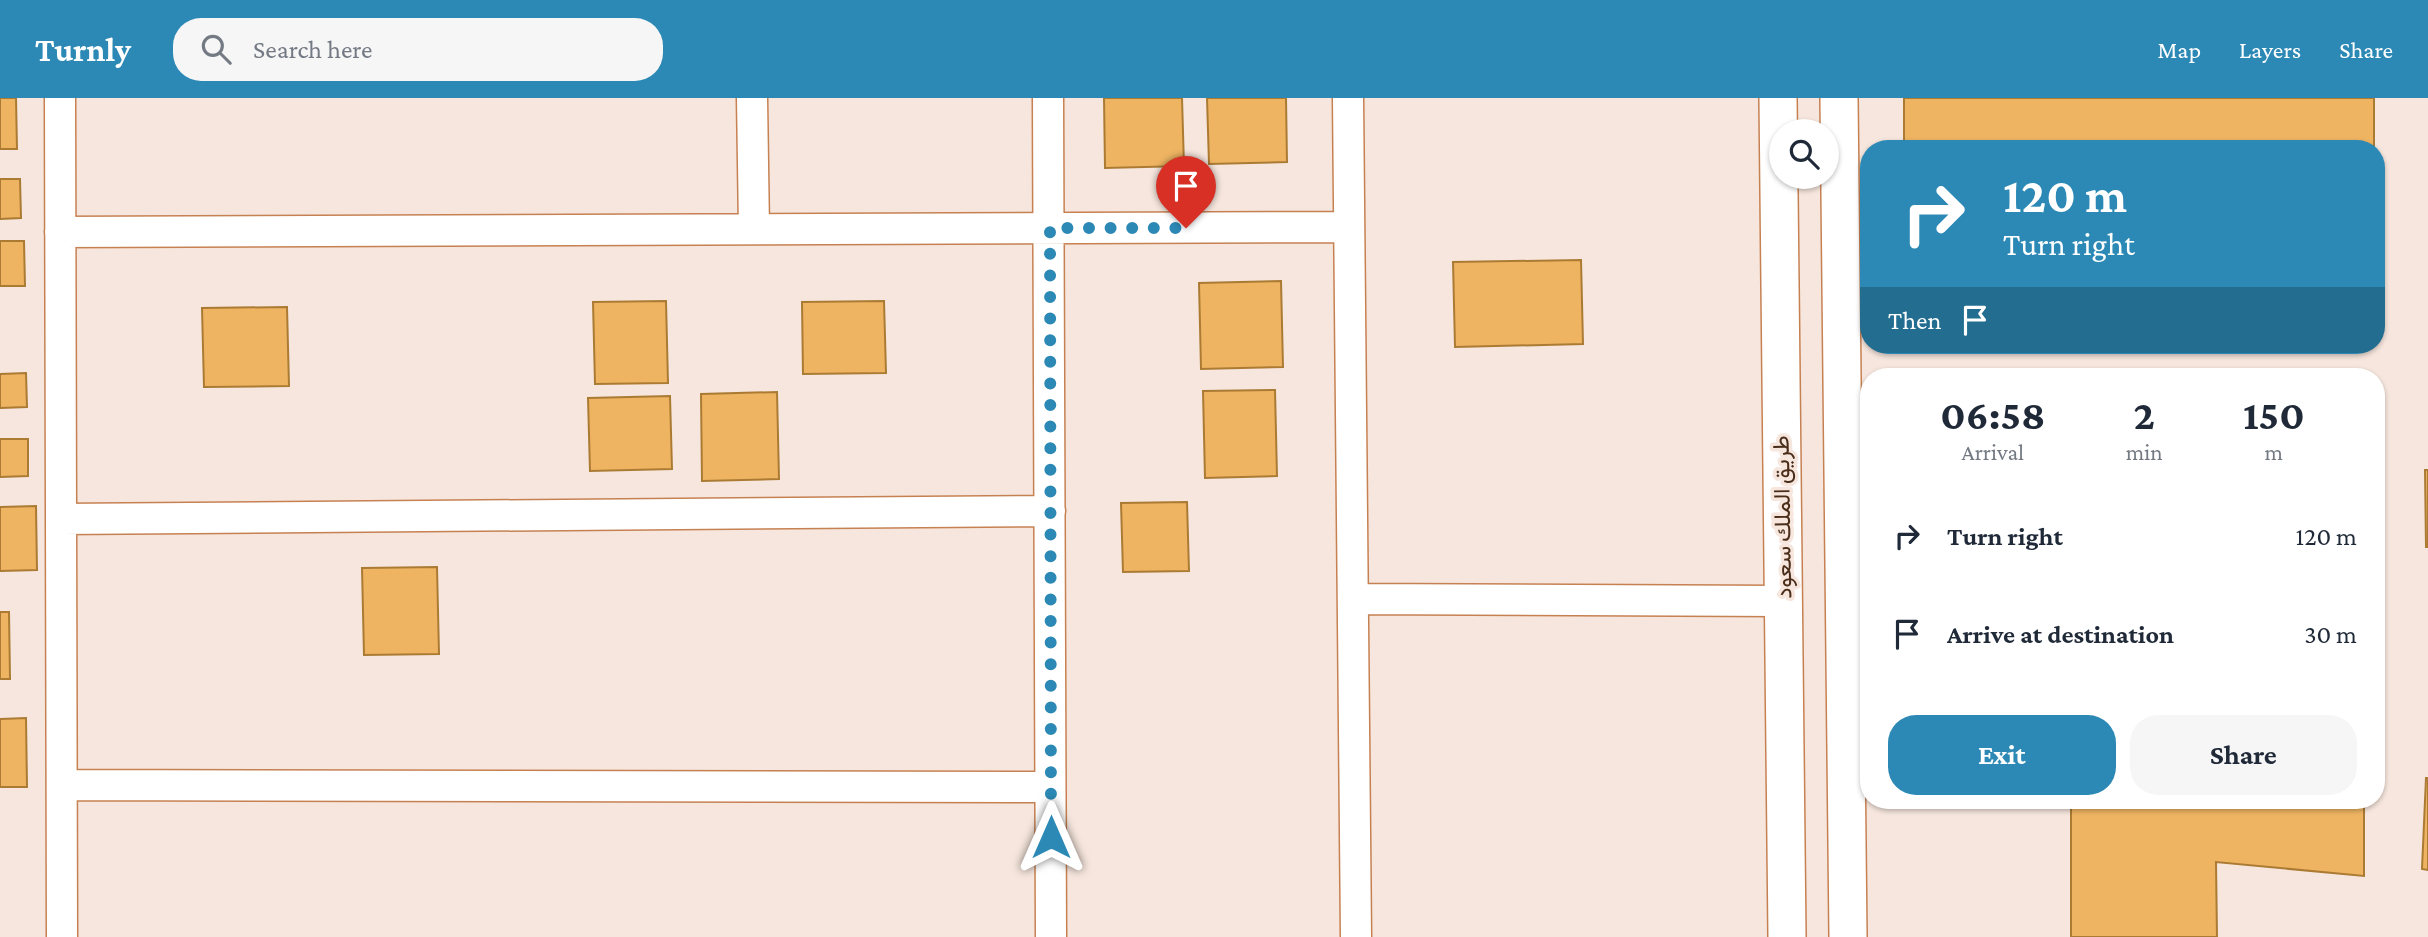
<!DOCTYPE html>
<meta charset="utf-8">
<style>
:root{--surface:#fff;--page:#f6f6f7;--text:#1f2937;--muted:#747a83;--accent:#2c89b5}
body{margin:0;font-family:"Crimson Pro",Vazirmatn,serif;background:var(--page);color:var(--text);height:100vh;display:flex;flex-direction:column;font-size:26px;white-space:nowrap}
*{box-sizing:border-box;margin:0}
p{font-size:23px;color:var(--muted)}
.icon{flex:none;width:38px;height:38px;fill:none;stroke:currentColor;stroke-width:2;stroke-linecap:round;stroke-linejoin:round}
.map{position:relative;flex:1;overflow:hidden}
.sheet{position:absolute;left:1860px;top:270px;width:525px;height:441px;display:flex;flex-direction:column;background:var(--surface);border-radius:28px;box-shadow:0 2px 5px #0004}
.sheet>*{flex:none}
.hud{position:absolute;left:1860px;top:42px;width:525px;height:214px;border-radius:28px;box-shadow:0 2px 5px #0004;background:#2c89b5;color:#fff;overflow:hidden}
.tools{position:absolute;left:1769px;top:21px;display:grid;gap:14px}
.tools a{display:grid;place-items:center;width:70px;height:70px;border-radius:50%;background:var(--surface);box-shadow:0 2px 5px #0004;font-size:35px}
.pin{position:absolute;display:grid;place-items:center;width:60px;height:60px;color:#fff;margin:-72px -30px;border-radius:50% 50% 50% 0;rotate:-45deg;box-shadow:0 0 7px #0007}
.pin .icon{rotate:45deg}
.me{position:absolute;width:77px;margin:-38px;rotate:0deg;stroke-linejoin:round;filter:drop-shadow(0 0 5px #0008)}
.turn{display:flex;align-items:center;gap:24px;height:147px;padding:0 28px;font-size:32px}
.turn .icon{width:91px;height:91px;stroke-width:2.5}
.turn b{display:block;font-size:49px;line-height:60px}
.then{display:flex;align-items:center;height:66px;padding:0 28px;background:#0003;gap:14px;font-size:26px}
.eta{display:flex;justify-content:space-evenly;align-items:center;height:119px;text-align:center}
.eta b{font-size:42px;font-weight:700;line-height:49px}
.primary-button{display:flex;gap:14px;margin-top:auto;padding:14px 28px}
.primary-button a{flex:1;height:80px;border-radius:28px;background:var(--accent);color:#fff;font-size:28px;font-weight:700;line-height:80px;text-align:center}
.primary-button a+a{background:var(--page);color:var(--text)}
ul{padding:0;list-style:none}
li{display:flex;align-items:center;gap:21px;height:98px;padding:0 28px}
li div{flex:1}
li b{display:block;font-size:26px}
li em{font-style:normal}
header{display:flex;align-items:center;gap:42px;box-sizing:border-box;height:98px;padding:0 35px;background:var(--accent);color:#fff}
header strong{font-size:33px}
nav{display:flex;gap:38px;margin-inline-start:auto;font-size:24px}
.search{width:490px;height:63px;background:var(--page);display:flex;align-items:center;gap:18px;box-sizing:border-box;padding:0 24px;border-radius:28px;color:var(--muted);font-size:26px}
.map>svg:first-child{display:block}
</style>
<header>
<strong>Turnly</strong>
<div class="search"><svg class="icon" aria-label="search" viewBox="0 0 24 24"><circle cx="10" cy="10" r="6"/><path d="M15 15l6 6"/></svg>Search here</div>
<nav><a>Map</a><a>Layers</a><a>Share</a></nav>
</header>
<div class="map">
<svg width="2428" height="839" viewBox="0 0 2428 839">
<rect width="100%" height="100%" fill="#f6e6dd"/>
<path fill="#eeb462" stroke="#ab7b34" stroke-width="2" d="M0 0H16L17 51H0Z
M1104 0H1182L1184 68 1105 70Z
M1207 0H1286L1287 64 1209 66Z
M1904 0H2374V51H1904Z
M0 81H20L21 120 0 121Z
M0 143H24L25 188H0Z
M1581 162 1583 246 1455 249 1453 164Z
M1281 183 1283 269 1201 271 1199 185Z
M666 203 668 285 595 286 593 204Z
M884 203 886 275 803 276 802 204Z
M287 209 289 288 204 289 202 210Z
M26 275 27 309 0 310V276Z
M1275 292 1277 378 1205 380 1203 293Z
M777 294 779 381 702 383 701 296Z
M670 298 672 371 590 373 588 300Z
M0 341H28V378L0 379Z
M2425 372H2428V449H2426Z
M1187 404 1189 473 1123 474 1121 405Z
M36 408 37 472 0 473V409Z
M437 469 439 556 364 557 362 470Z
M0 514H9L10 581H0Z
M26 620 27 689H0V621Z
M2426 680H2428V772L2422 771Z
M2218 702H2364V778L2216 764 2217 839H2071V703L2218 707Z"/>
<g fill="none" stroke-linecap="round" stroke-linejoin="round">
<defs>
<path id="minor" d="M60 0 62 839
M752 0 754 131
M1048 0 1051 839
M1348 0 1356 839
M60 134 1349 129
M61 421 1050 413
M1353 501 1783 503
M62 687 1050 689"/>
<path id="tertiary" d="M1778 0 1787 839
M1839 0 1848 839"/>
</defs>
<use href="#minor" stroke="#c68152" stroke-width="33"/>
<use href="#tertiary" stroke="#c68152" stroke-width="40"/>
<use href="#minor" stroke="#fff" stroke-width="30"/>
<use href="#tertiary" stroke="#fff" stroke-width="37"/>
</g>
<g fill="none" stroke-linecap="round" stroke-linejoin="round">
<path stroke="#2c89b5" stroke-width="12" stroke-dasharray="0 21.6" d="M1051 739 1050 130H1186"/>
</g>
<g text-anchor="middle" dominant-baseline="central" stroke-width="7" stroke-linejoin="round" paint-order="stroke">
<g font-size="23" fill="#4a2d19" stroke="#f6e6dd">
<text transform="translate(1782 419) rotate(-91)">طريق الملك سعود</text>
</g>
</g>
</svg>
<div class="tools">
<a><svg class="icon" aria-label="search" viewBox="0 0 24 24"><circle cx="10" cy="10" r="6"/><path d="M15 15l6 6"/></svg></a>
</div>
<div class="pin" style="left:1186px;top:130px;background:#d93025"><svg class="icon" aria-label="arrive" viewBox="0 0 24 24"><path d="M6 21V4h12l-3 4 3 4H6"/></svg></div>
<svg class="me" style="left:1051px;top:739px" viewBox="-20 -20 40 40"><path d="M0-17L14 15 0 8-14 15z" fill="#2c89b5" stroke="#fff" stroke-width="4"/></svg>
<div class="hud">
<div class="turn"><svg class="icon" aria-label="right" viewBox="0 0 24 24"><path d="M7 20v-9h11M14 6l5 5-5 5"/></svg><div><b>120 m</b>Turn right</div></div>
<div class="then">Then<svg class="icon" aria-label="arrive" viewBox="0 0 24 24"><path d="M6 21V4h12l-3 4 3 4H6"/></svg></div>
</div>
<section class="sheet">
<div class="eta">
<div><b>06:58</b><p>Arrival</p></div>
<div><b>2</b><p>min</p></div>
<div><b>150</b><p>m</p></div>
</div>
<ul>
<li><svg class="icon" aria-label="right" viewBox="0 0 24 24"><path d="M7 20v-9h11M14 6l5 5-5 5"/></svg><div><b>Turn right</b></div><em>120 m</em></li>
<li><svg class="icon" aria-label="arrive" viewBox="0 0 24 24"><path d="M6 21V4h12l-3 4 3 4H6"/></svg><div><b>Arrive at destination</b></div><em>30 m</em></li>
</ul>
<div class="primary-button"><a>Exit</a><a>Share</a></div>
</section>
</div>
